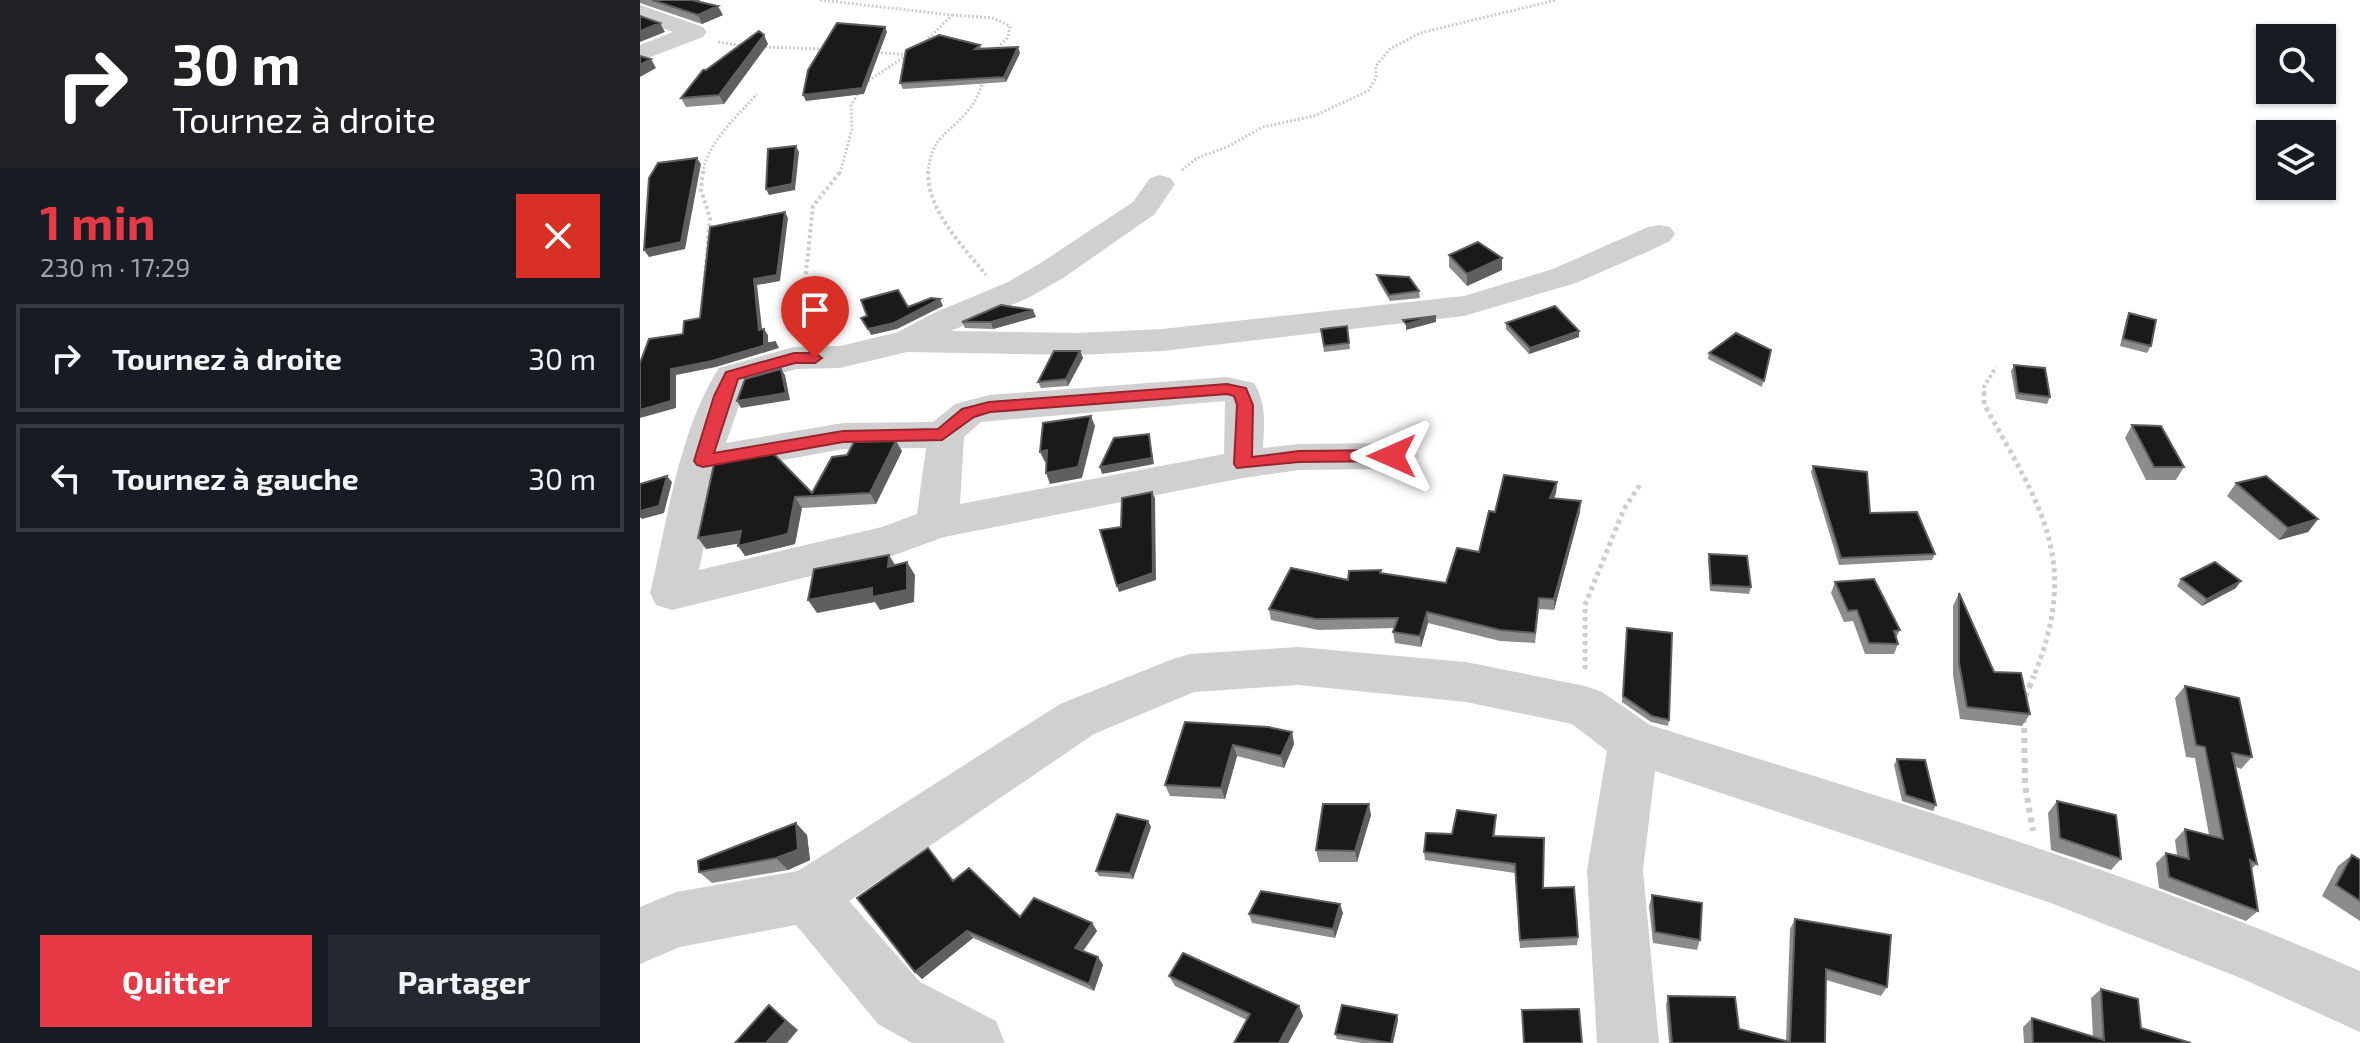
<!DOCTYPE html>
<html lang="fr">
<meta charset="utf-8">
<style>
:root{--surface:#171b24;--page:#242831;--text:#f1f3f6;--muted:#9ea1a6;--line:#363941;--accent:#e63946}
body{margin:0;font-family:"Exo 2",sans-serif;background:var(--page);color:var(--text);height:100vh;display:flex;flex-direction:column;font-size:30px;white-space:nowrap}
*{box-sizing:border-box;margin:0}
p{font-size:26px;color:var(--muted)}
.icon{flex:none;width:44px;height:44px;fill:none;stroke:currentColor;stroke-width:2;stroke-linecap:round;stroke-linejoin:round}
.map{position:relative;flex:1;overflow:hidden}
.side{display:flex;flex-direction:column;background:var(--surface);width:640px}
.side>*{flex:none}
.guide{background:#202124;color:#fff;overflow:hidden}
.buttons{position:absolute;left:1616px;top:24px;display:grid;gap:16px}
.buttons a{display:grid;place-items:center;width:80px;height:80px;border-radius:0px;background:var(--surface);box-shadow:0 2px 6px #0004;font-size:40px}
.pin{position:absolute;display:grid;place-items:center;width:68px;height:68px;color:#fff;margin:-82px -34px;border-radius:50% 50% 50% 0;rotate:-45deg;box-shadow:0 0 8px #0007}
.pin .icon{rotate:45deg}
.me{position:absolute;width:88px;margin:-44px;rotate:270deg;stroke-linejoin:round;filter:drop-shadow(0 0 6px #0008)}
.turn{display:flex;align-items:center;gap:28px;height:168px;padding:0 40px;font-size:36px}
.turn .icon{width:104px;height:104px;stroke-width:2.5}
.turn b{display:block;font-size:56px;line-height:68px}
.round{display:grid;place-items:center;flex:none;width:84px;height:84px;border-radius:0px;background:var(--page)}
.overview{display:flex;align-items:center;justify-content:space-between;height:136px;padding:0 40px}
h1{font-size:48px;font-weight:700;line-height:60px;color:var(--accent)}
.cta{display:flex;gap:16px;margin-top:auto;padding:16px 40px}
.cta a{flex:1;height:92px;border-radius:0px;background:var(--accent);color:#fff;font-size:32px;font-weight:700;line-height:92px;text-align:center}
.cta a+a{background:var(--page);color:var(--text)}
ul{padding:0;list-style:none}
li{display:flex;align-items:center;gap:24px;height:108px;margin:0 16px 12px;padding:0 24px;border:4px solid var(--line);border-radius:0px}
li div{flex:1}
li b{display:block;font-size:30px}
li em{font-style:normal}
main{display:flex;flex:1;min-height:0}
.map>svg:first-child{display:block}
</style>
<main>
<section class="side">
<div class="guide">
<div class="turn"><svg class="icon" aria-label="right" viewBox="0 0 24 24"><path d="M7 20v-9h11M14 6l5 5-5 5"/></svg><div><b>30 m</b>Tournez à droite</div></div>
</div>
<div class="overview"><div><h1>1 min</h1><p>230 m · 17:29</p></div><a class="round" style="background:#d93025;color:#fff"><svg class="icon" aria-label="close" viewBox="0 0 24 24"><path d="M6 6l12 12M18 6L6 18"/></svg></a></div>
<ul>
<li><svg class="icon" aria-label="right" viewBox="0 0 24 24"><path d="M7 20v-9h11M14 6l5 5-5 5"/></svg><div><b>Tournez à droite</b></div><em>30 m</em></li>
<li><svg class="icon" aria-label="left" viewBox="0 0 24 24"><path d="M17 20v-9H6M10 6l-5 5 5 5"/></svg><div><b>Tournez à gauche</b></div><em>30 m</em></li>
</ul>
<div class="cta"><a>Quitter</a><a>Partager</a></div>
</section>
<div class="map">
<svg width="1720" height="1043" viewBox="0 0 1720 1043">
<rect width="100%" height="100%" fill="#fff"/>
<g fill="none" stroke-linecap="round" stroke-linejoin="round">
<path stroke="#cdcdcd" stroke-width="3" stroke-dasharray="2 2" stroke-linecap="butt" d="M180 0 312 15 284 43
M312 15 352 18 370 26 368 37 353 53
M78 42 103 46
M121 47 187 49
M233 52 267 55
M225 83 270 53
M542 170 557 158 587 147 623 127 674 116 728 91 736 78V66L750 49 780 33 916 0
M63 173C66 144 98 115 117 94
M200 173 212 129 211 106 219 91
M288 173C291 137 307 135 327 112 336 102 340 90 344 78"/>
<path stroke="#cdcdcd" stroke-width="4" stroke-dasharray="3 3" stroke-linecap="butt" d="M63 171 61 190 70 218 64 287
M288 171C287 211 323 246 346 275
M167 334 165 282 173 206 201 171
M1344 394V387L1356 367"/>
<path stroke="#cdcdcd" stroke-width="5" stroke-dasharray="4 4" stroke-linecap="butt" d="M1344 392V404C1400 506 1442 560 1393 678
M945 669V605L984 509 1001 483"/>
<path stroke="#cdcdcd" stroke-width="6" stroke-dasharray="5 5" stroke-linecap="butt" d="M1385 697 1394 676
M1384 718 1385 785 1393 831"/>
<path fill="#d0d0d0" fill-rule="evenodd" d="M0 5 63 27 67 32 63 37 0 61V45L33 32 0 20Z
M520 175 530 178 535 184 515 214 423 278 390 297 311 331 436 333 522 329 824 296 913 269 1008 227 1019 225 1030 227 1035 234 1030 241 1007 252 936 283 824 316 522 351 436 355 267 352 200 368 156 369 107 383 86 443 203 423 293 422 315 404 349 395 587 377 614 383C627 403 624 425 623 448L659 444 752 443 766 447 772 456 766 465 752 469 659 470 603 478 304 537 249 557 32 610 16 605 10 593C27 523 39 429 79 368L154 347 200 346 258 332 296 312 366 283 399 264 493 202 510 178ZM585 401 584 454 320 504 324 437 341 422ZM286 448 277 514 242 527 59 570 79 472 203 449Z
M658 647 826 662 945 686 962 692 1010 725C1249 800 1490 870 1720 971V1032L1603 979 1411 903 1015 771 1003 870 1019 1043H957L947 870 967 751 932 724 826 702 658 685 554 692 454 734 209 901 280 982 356 1021 365 1043H272L238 1024 156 925 40 947 0 964V907L36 892 158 871 420 704 533 659 550 654Z"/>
</g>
<path fill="#8c8c8c" d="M0 0H60V2L83 15 62 24 0 3Z
M128 44 84 104 46 107 41 98 66 70Z
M340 45 342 49 380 53 366 82 263 89 260 83Z
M809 255 862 270 827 286 809 267Z
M737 275 779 291 780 298 750 301 738 281Z
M1489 313 1511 346 1507 353 1480 346 1486 320Z
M396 317 353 329 325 328 322 322Z
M866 323 939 337 889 354 866 329Z
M707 326 710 349 684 352 681 329Z
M1131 350 1122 387 1068 359 1069 353Z
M440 351 443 358 428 386 401 388 398 382Z
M1374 365 1410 397 1407 404 1376 399 1371 371Z
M1492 425 1544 467 1536 480H1506L1485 438Z
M262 451 236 504 162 508 155 544 105 556 98 543 66 549 134 454 172 493Z
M1173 466 1230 513 1295 554 1292 560 1199 565 1171 472Z
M917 482 916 493 914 499 940 512 914 610 899 609 895 643 860 641 788 623 781 647 755 643 753 632 755 628 678 630 631 620 629 609 708 580 741 573 806 583 839 552 855 512Z
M1596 483 1678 519 1668 532 1639 540 1587 496Z
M1069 554 1111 587 1109 594 1070 591 1068 560Z
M1541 579 1596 588 1562 606 1537 586Z
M1195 582 1260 630 1256 638 1258 644 1254 654H1225L1213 621 1204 622 1191 593Z
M1319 593 1354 672 1390 714 1382 726 1320 719 1313 675V606Z
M987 628 1029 720 1028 726 1011 722 982 702Z
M1545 686 1612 757 1601 769 1596 767 1617 864 1611 869 1618 911 1606 921 1519 888 1516 863 1526 853 1537 855 1535 840 1545 829 1569 835 1555 758 1546 757 1535 698Z
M545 722 652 732 654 744 644 768 597 756 585 799 530 796 525 785Z
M1257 759 1296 805 1293 811 1262 801 1254 765Z
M1417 801 1481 859 1471 870 1411 850 1408 813Z
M731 815 717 862H679L676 850Z
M856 815 855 836 903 888 938 937 937 945 880 948 875 873 785 860 784 852 812 834Z
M508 821 511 827 493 879 459 876 456 871Z
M167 835 170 860 148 870 72 883 59 872Z
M1712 855 1720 860V921L1682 896 1698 866Z
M313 881 380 917 452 923 457 931 443 951 458 957 463 965 454 991 333 938 282 979 275 972Z
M1012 895 1060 940 1057 950 1013 943 1009 906Z
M703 913 695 938 612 923 609 914Z
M1155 919 1247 987 1241 996 1186 980 1185 1043H1029L1026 1005 1028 996 1099 1029 1146 1041 1150 929Z
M529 976 659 1006 663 1016 648 1043H594L607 1020 535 986Z
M1461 989 1501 1028 1551 1043H1384L1383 1027 1392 1018 1453 1037 1451 998Z
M757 1015 758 1020 753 1043H722L697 1039 695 1034Z"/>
<path fill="#5f5f5f" d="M78 6 83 15 62 24 58 15Z
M20 23 25 32 0 42V31Z
M245 27 247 32 224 94 166 101 163 95Z
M124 35 128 44 84 104 79 95Z
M378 47 380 53 366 82 364 77Z
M11 59 16 68 0 77V65Z
M156 146 159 152 155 190 129 195 126 189Z
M57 158 61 164 45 249 9 257 4 250Z
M145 212 148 218 140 281 117 285 123 337 119 330 114 279Z
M862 258V270L827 286V274Z
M300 299 303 306 257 329 231 335 228 329Z
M393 310 396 317 353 329 351 322Z
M796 316V322L766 330V324Z
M124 329 128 335V344L136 342 139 348 76 367 36 375V408L0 418V410L31 369Z
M939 331V337L889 354 890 348Z
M440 351 443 358 428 386 426 379Z
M141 369 145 375 150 400 101 408 97 401Z
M451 416 455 426 442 478 410 484 406 473Z
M509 434 514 464 462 474 460 467Z
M256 441 262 451 236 504 230 493Z
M407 450 412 461 405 462 400 452Z
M27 476 32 482 24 513 2 519 0 517V511Z
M917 482 916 493 910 509V498Z
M512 492 515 498 516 580 479 592 477 586Z
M155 497 162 508 155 544 105 556 98 546Z
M941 501 940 512 914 610V599Z
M1678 519 1668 532 1639 540 1648 528Z
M101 531 108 542 66 549 58 538Z
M249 555 257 568 248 567Z
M267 562 275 575 274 602 240 610 235 602 177 613 168 600Z
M1601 581 1596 588 1562 606 1567 599Z
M787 612 788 623 781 647 780 636Z
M652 732 654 744 644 768 641 756Z
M593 745 597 756 585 799 581 788Z
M729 804 731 815 717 862 715 851Z
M508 821 511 827 493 879 490 873Z
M156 823 167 835 170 860 148 870 136 858Z
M700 904 703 913 695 938 693 929Z
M452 923 457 931 440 955 435 948Z
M327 931 333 938 282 979 275 972Z
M458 957 463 965 454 991 449 984Z
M129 1005 158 1030 147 1043H126Z
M659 1006 663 1016 648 1043H639Z
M757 1015 758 1020 753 1043H751Z"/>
<path fill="#1a1a1a" stroke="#5f5f5f" stroke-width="2" d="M12 0H51L78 6 58 15Z
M0 16 20 23 0 31Z
M197 23 245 27 222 88 163 95 168 70Z
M119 31 124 35 79 95 41 98 63 70H66Z
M299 35 340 45 335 49 378 47 364 77 260 83 266 50Z
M0 56 11 59 0 65Z
M156 146 152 184 126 189 128 149Z
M57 158 41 242 4 250 9 178 18 163Z
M145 212 137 275 114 279 119 330 124 329V344L136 342 72 361 31 369V401L0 410V363L9 339 43 334 44 321 60 318 70 227Z
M838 242 862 258 827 274 809 255Z
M737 275 769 277 779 291 749 295Z
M258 290 268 307 291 298 300 299 254 323 228 329 221 318 227 316 221 300Z
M361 305 393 310 351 322H322Z
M915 306 939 331 890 348 866 323Z
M1489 313 1516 320 1511 346 1483 339Z
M796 316 766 324 763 320Z
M707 326 709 343 684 346 681 329Z
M1096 333 1131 350 1124 381 1069 353Z
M414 351H440L426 379 398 382Z
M1374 365 1405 368 1410 397 1378 393Z
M141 369 146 393 97 401 105 379Z
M451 416 438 467 406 473 407 450 400 452 403 423Z
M1492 425 1521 426 1544 467H1514Z
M509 434 512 458 460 467 474 438Z
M256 441 230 493 155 497 148 534 98 546 101 531 58 538 74 464 134 454 172 493 192 457 207 455 214 442Z
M1173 466 1227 472 1230 513 1277 512 1295 554 1201 558Z
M864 475 917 482 910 498 941 501 914 599 899 598 895 633 860 630 787 612 780 636 753 632 758 618 676 619 629 609 651 568 708 580 709 571 741 570 740 573 806 583 817 548 839 552 849 511 855 512Z
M27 476 19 506 0 511V484Z
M1626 476 1678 519 1648 528 1596 483Z
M512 492 513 573 477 586 460 530 481 527 482 498Z
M1069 554 1107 556 1111 587 1071 585Z
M249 555 248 567 267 562V590L232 597V588L168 600 174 569Z
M1575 562 1601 581 1567 599 1541 579Z
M1234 579 1260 630 1254 631 1258 644 1229 643 1217 610 1208 611 1195 582Z
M1319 593 1354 672 1381 673 1390 714 1327 707 1319 663Z
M987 628 1032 633 1029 720 1012 716 983 696Z
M1545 686 1599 698 1612 757 1592 753 1617 864 1610 860 1618 911 1529 877 1526 853 1549 859 1545 829 1583 839 1565 747 1556 745Z
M545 722 628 727 652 732 641 756 593 745 581 788 525 785Z
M1257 759 1285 760 1296 805 1266 795Z
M1417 801 1476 815 1481 859 1420 838Z
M683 804H729L715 851 676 850Z
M817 810 856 815 853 836 904 838 903 888 934 887 938 937 880 940 875 864 784 852 786 833 812 834Z
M477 814 508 821 490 873 456 871Z
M156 823 158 849 155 851 136 858 59 872 58 861Z
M288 848 313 881 329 868 380 917 394 898 452 923 435 948 458 957 449 984 327 931 275 972 217 898Z
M1712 855 1720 860V901L1696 885Z
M621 891 700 904 693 929 609 914Z
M1012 895 1062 903 1060 940 1015 932Z
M1155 919 1251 935 1247 987 1186 969 1185 1043H1032L1028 996 1095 997 1099 1029 1150 1042Z
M543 953 659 1006 639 1043H594L610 1014 529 976Z
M1461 989 1498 999 1501 1028 1551 1043H1393L1392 1018 1464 1040Z
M129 1005 146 1021 126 1043H95Z
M702 1005 757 1015 751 1043 695 1034Z
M939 1009 942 1043H884L882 1010Z"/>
<path fill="#e63946" stroke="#96252e" stroke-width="2" d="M154 353H175L182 358 175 363H155L98 379 74 453 203 431 298 429 322 409 349 402 587 384 606 388 613 405 612 457 659 451 752 450 761 456 752 461 659 462 597 468 594 464 597 405 594 396 587 394 350 412 334 417 302 440 203 442 63 467 57 465 54 461 74 396 86 372Z"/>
</svg>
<div class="buttons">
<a><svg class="icon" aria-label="search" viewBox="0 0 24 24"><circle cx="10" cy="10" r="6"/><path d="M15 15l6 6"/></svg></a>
<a><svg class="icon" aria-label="layers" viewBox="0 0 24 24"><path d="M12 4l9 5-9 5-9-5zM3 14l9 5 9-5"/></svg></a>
</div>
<div class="pin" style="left:175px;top:358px;background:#d93025"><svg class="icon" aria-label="arrive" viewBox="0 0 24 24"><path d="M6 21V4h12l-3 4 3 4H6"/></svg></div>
<svg class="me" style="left:752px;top:456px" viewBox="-20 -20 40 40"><path d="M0-17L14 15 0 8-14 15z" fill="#e63946" stroke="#fff" stroke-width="4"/></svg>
</div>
</main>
